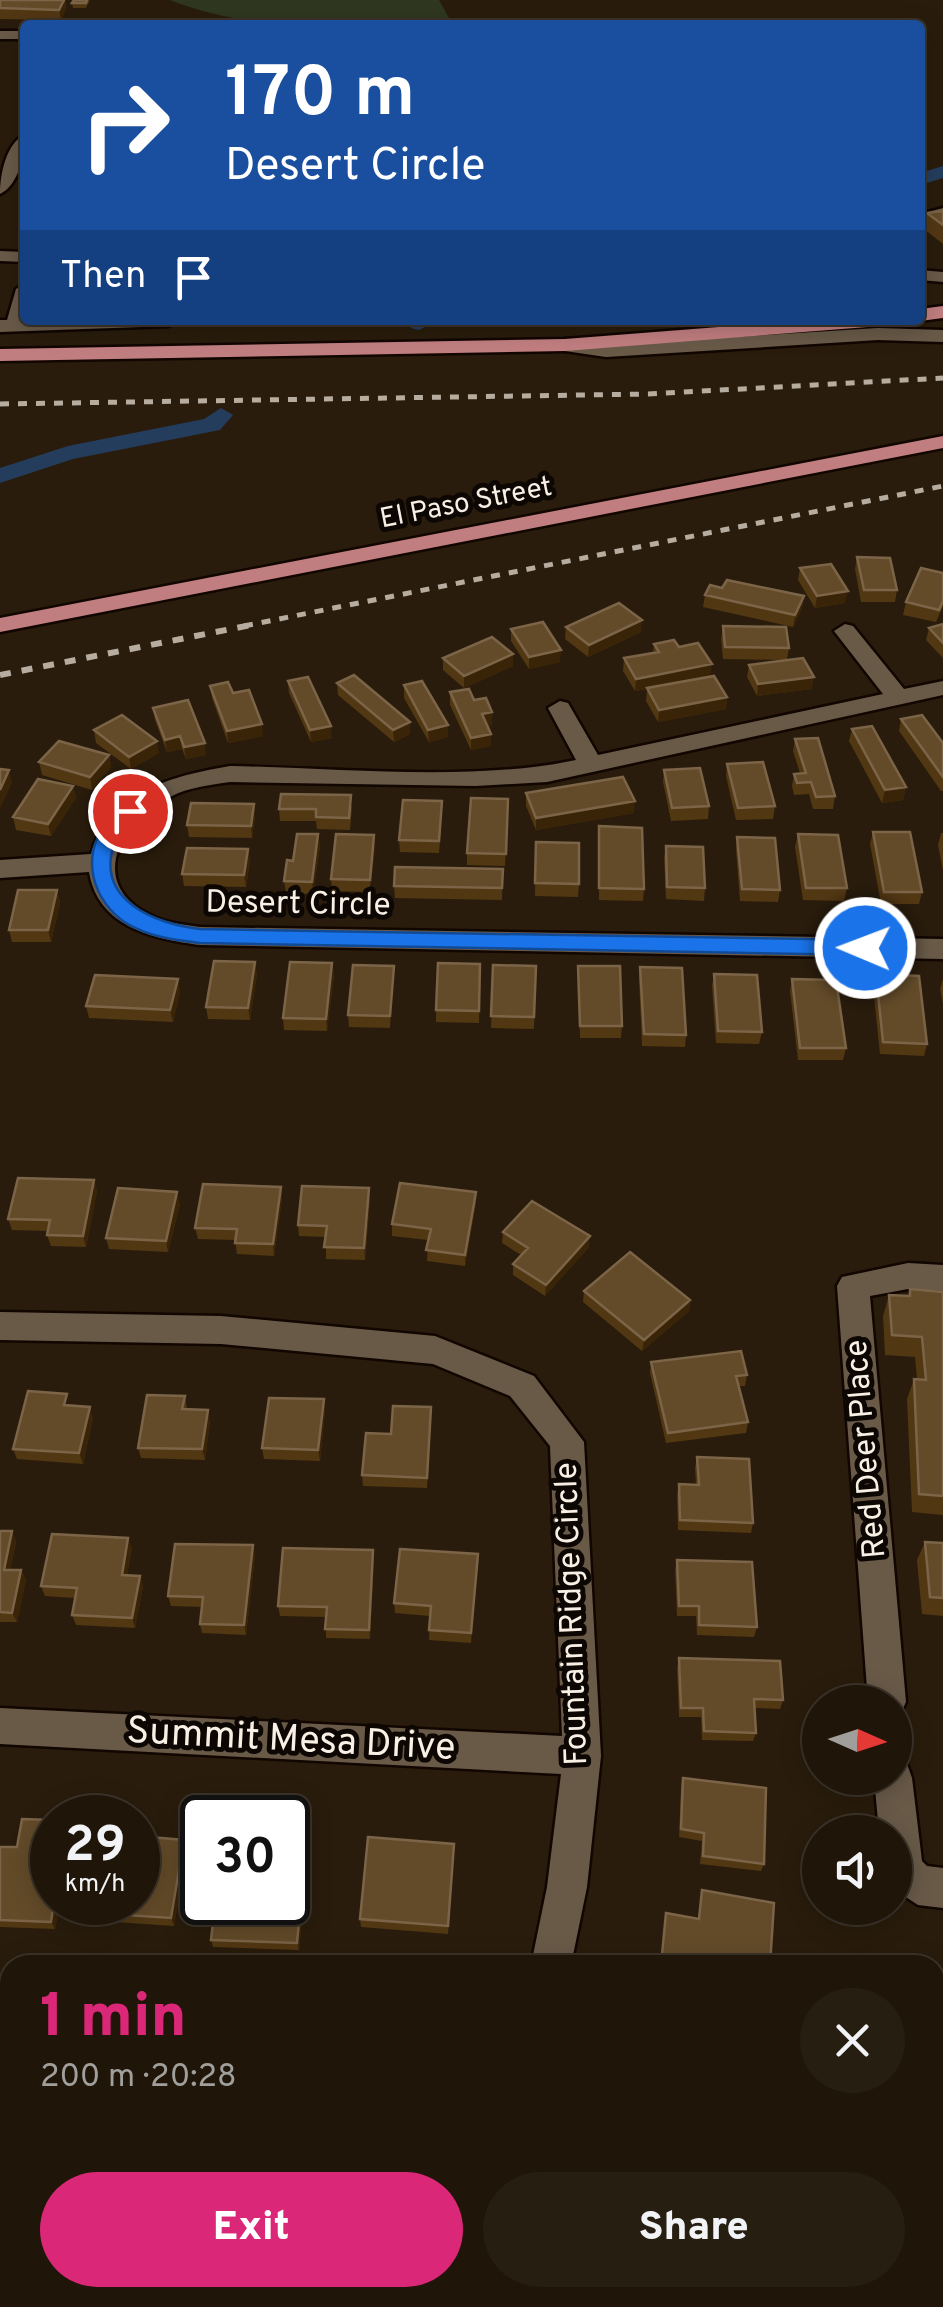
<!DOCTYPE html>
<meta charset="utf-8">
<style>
:root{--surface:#1f1509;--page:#271e12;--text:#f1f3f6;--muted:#a19f9c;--line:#3c342a;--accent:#db2777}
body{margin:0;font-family:Overpass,sans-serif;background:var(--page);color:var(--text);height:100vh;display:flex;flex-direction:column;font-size:38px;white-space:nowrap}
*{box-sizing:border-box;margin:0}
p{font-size:32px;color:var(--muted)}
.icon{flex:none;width:55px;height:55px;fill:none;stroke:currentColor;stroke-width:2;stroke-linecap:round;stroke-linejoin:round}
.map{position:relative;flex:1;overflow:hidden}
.details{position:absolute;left:0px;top:1955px;width:945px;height:352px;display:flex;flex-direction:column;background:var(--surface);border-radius:30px 30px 0 0;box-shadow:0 5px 25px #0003,0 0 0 2px var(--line)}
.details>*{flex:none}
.hud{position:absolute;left:20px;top:20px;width:905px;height:305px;border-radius:10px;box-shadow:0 5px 25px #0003,0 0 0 2px var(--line);background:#1a4fa0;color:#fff;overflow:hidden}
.needle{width:65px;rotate:93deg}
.controls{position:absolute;left:802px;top:1685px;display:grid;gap:20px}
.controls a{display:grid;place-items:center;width:110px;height:110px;border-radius:50%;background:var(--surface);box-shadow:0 5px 25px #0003,0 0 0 2px var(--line);font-size:50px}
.speed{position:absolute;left:30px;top:1795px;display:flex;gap:20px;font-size:50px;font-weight:700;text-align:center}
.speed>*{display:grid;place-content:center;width:130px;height:130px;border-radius:50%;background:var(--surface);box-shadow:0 5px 25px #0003,0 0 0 2px var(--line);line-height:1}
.speed small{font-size:25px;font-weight:400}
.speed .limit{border:5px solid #111;border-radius:15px;background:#fff;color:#111}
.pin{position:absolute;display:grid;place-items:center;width:85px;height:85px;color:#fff;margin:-42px;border:5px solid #fff;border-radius:50%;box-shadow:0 2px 10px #0007}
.me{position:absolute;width:110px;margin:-55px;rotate:271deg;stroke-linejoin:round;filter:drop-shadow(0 0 8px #0008)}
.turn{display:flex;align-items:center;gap:35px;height:210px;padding:0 40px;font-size:45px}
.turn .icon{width:130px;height:130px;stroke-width:2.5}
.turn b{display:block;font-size:70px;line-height:85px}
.then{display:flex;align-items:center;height:95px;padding:0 40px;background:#0003;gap:20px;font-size:38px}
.round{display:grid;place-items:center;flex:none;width:105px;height:105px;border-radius:52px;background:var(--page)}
.overview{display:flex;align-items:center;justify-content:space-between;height:170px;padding:0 40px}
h1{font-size:60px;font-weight:800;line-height:75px;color:var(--accent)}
.cta{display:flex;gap:20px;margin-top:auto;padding:20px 40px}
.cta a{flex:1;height:115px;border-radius:60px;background:var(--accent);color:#fff;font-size:40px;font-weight:800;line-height:115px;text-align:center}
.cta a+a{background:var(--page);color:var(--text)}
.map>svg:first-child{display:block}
</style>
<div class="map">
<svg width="943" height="2307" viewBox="0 0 943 2307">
<rect width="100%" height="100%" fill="#291c0c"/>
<path fill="#2f3721" d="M170 0H439L453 25C358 25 260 36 170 0Z"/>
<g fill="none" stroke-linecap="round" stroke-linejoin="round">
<path fill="#253d5d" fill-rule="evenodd" d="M943 166V178L920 185V173Z
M410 320H438L419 330 411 328Z
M221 408 233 415 220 430 73 459 0 483V468L68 446 204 419Z"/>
<defs>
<path id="minor" d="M0 31H25V39H0Z
M25 134C25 154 19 185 0 194 0 174 6 144 25 134Z
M943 208V218L920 224V214Z
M0 251 25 252V262L0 261Z
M920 270 943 272V282L920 280Z
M25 283V320H178L169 326 0 332V320H7L16 289Z
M878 328 943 330V342L878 340 606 357 565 351 555 345 565 339 606 345Z
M845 624 853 626 904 689 943 681V695L547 782 476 786 230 782C210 785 189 787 170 797 122 821 86 881 148 914 164 923 182 924 200 927L943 939V959L200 945C153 939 98 927 89 872L0 878V860L91 854C109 791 173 776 230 766 336 768 474 782 576 760L548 708 560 701 568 703 598 755 883 694 834 631Z
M908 1263 943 1265V1291L908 1289 870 1296 906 1702 900 1715 895 1717V1702H868L837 1286 842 1277Z
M0 1312 221 1316 435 1336 534 1376 584 1442 601 1756 587 1887 571 1965H531L547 1887 561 1774 0 1744V1708L562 1736 550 1446 510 1396 433 1364 221 1344 0 1340Z
M895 1760 907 1764 912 1778 922 1861 927 1866 943 1868V1908L918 1905 895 1890V1832H879L874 1778H895Z
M458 2298H504L502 2307H456Z"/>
<path id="major" d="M943 306V318L920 321 918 320 920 309Z
M809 320H889L880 326 565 351 0 361V349L565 339Z
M943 436V448L0 632V618Z"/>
</defs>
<use href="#minor" stroke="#110600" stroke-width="5"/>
<use href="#major" stroke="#110600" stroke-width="5"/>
<use href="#minor" fill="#695a48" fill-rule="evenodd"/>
<use href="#major" fill="#c17e80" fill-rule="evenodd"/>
<path stroke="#b6aca0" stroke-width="5" stroke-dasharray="9 9" stroke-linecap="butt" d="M0 404 648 394 943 378
M244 626 943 486"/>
<path stroke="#b6aca0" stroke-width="6" stroke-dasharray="11 11" stroke-linecap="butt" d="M0 675 256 624"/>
</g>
<path fill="#523713" d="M0 0H65L66 9 61 20 0 19Z
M90 0 86 8H73L72 3Z
M943 211V244L924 229 927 213Z
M857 557 897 590 895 602H861L855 569Z
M800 568 845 603 815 608 798 580Z
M943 573V606L936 622 903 615 906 602Z
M722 588 804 596 802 608 793 627 703 607 705 595Z
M943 624V658L926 640 929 628Z
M723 626 789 648 787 660 812 689 757 696 747 677 749 665 786 660 723 659 721 639Z
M566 627 641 632 588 657 565 639Z
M511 629 560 662 529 669 511 641Z
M654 644 679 647 710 676 727 697 726 709 658 722 646 701 647 689 635 691 623 671 624 658 653 653Z
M443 658 513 666 464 688 443 670Z
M288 681 332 738 311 742 289 693Z
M337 683 410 722V734L394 742 338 695Z
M404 685 448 737 429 742 404 698Z
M210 686 233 693 263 736 228 743 212 698Z
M450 692 474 700 492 725 487 726 491 734V746L471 750 450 705Z
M153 708 206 755 186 759 182 749 167 752 155 720Z
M901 719 943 743V791H941L899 731Z
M852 729 906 787 903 800 882 803 849 741Z
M94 730 159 753 131 769 96 743Z
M795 739 835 796 833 809H813L809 794 794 795 792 786 794 774 800 773 793 751Z
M109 755 111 767 92 790 42 775 39 762Z
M727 764 775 806 773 819 736 820 726 776Z
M664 770 709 806 708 819 671 821 663 782Z
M73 786 76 798 51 836 16 830 13 817Z
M526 793 634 813 536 830 526 806Z
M508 799 505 866 467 865V853Z
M352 807 350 830 317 829 316 821H280L279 809Z
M442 813 439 853 400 852 399 840Z
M255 816 252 838 189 837 187 825Z
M599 826 644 889 643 901 599 900Z
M873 832 922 892 919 904H881L870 844Z
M941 833H943V871L938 845Z
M318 834 320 846 313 894 286 893 284 881 293 861Z
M798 834 847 888 844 901 803 900 795 847Z
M737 837 780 890 778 902 740 901 736 849Z
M536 842 579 884 578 897 535 896Z
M666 846 705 888 704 901 666 899 664 858Z
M375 847 370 892 332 891 331 879Z
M248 849 250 861 246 887 184 886 182 874Z
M503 869 502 900 395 898 394 886Z
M57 890 60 903 51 942H12L9 930Z
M332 963 334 975 327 1031 284 1030 283 1018Z
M480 964 479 1023 436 1022V1010Z
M493 965 536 966 534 1029 491 1028Z
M394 966 390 1028 349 1027 348 1015Z
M578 966 622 1026 621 1038H580Z
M640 967 686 1035 685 1047 642 1046 639 979Z
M257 974 250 1020 208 1019 206 1007Z
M714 974 762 1032 759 1044 716 1043 712 986Z
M876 974 927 1044 924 1056 880 1054 873 986Z
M792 979 846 1048 843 1060H798L790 991Z
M943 979V1004L940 989Z
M180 991 173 1022 89 1018 86 1006Z
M94 1180 97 1191 86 1247 51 1246 47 1235 48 1231 12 1230 8 1219Z
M281 1187 282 1199 274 1256 237 1254 235 1240 198 1239 195 1228Z
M476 1192V1203L465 1266 427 1261 428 1240 392 1236V1224Z
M370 1199 365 1260 326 1259V1237L299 1236 298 1225Z
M180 1204 168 1252 109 1249 106 1238Z
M503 1232 589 1247 545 1296 513 1275V1264L521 1255 502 1243Z
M910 1289 943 1292V1515L912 1512 907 1399 914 1379H917L915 1357 885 1355 883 1316 889 1295 908 1296Z
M584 1291 690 1300 689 1311 642 1351 583 1302Z
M651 1362 747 1375 745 1386H739L748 1422 746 1433 666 1443 650 1373Z
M185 1396 187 1409 210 1421 205 1460 141 1458 138 1448Z
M324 1399 325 1410 320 1461 264 1459 262 1448Z
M71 1404 70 1406 93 1418 83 1464 17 1459 13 1449Z
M431 1407 427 1488 363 1486 362 1475 391 1434Z
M697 1457 753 1523 751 1533 678 1530 677 1495 679 1484 696 1485 695 1468Z
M0 1531H12L16 1542 10 1570H21L26 1580 17 1622H0Z
M925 1542 943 1543V1616L922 1614 917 1560Z
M132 1548 127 1575 140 1576 143 1586 135 1628 76 1625 72 1615 75 1598 45 1596 41 1586Z
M478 1554 471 1643 429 1640 430 1616 395 1613 394 1603Z
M255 1555 246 1635 202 1633 200 1624 202 1607 171 1606 168 1596Z
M374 1560 370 1639 326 1638V1617L280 1616 278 1606Z
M677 1560 757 1627 754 1637 697 1635 696 1616H677L675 1570Z
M679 1658 783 1700 780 1709 755 1708 756 1733 753 1741 702 1740 701 1717H679L677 1668Z
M683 1778 764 1864 761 1871 700 1864 702 1841 679 1837 681 1786Z
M184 1840 187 1848 174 1926 100 1921 96 1913Z
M0 1847H17L52 1902H60L55 1929 0 1927Z
M454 1852 448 1934 361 1927 360 1919Z
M305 1859 307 1867 299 1950 213 1947 211 1940 222 1906Z
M702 1890 770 1965H660L666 1913 698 1919Z
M935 2107 943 2108V2286H935Z
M664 2298H702L700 2304Z"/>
<path fill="#3a2407" d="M64 0 66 9 61 20 59 10Z
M848 591 845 603 815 608 817 596Z
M804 596 802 608 793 627 795 615Z
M642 620 641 632 588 657 589 645Z
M561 650 560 662 529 669V657Z
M513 654V666L464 688V676Z
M712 664 710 677 635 691 636 679Z
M814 677 812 689 757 696 758 684Z
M727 697 726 709 658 722 659 710Z
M492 712V725L481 726 482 714Z
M410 722V734L394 742 393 730Z
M262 724 263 736 228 743 227 731Z
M448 725V737L429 742 428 730Z
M331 726 332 738 311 742 310 730Z
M491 734V746L471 750V738Z
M180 736 182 749 167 752 165 740Z
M157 741 159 753 131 769 129 757Z
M205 743 206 755 186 759 184 747Z
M109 755 111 767 92 790 90 777Z
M9 770 12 783 0 809V790Z
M73 786 76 798 51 836 48 824Z
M906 787 903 800 882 803 885 790Z
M635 801 634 813 536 830V818Z
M254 804 255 816 252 838 251 826Z
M318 834 320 846 313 894 312 882Z
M374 835 375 847 370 892V880Z
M248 849 250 861 246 887 244 875Z
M57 890 60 903 51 942 48 930Z
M255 962 257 974 250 1020 248 1008Z
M332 963 334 975 327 1031 326 1019Z
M394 966V978L390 1028V1016Z
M178 979 180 991 173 1022 170 1010Z
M94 1180 97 1191 86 1247 83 1236Z
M281 1187 282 1199 274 1256 273 1244Z
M369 1188 370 1199 365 1260 364 1248Z
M177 1192 180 1204 168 1252 166 1241Z
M476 1192V1203L465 1266V1255Z
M590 1236 589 1247 545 1296 546 1285Z
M690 1300 689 1311 642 1351 644 1340Z
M324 1399 325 1410 320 1461 318 1450Z
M90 1407 93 1418 83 1464 79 1453Z
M208 1410 210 1421 205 1460 202 1449Z
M12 1531 16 1542 8 1580 4 1570Z
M128 1538 132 1548 125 1585 122 1575Z
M253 1545 255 1555 246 1635 244 1625Z
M373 1550 374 1560 370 1639 369 1630Z
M21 1570 26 1580 17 1622 12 1613Z
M140 1576 143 1586 135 1628 132 1618Z
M184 1840 187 1848 174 1926 171 1918Z
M305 1859 307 1867 299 1950 297 1943Z
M54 1902H60L55 1929 51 1922Z
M10 2087V2125L3 2168 0 2166V2147Z"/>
<path fill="#634b29" stroke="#7b6447" stroke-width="2.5" d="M0 0H64L59 10 0 8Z
M74 0H87L86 3H72Z
M943 211V225L927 213Z
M857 557 890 558 897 590H864Z
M831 564 848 591 817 596 800 568Z
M921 568 943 573V601L939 610 906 602Z
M727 580 804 596 795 615 705 595 710 585 722 588Z
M619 603 642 620 589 645 566 627Z
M543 622 561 650 529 657 511 629Z
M943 624V643L929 628Z
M723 626 786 627 789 648 725 647Z
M492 637 513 654 464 676 443 658Z
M674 640 679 647 698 643 712 664 636 679 624 658 659 652 654 644Z
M803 658 814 677 758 684 749 665Z
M354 675 410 722 393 730 337 683Z
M714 676 727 697 659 710 647 688Z
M308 677 331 726 310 730 288 681Z
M422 681 448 725 428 730 404 685Z
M228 682 233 693 249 690 262 724 227 731 210 686Z
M469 689 474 700 486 698 492 712 482 714 491 734 471 738 450 692Z
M188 700 205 743 184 747 180 736 165 740 153 708Z
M122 715 157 741 129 757 94 730Z
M922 715 943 743V777L901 719Z
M872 726 906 787 885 790 852 729Z
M818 738 835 796 816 797 811 782 797 783 794 774 806 773 795 739Z
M59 741 109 755 90 777 39 762Z
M763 762 775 806 738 808 727 764Z
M700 768 709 806 672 808 664 770Z
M0 769 9 770 0 790Z
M623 777 635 801 536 818 526 793Z
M38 779 73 786 48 824 13 817Z
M281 794 351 795 349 818 316 817V809H279Z
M471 798 508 799 506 854 467 853Z
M403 800 442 801 439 841 399 840Z
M191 803 254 804 251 826 187 825Z
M599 826 642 828 644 889 599 888Z
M873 832H910L922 892H884Z
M297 834H318L312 882 284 881 287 860 293 861Z
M336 834 374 835 370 880 331 879Z
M798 834 838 835 847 888H806Z
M737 837 775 838 780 890 742 889Z
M536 842 579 843V884L535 883Z
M666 846 703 847 705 888 667 887Z
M187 848 248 849 244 875 182 874Z
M395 867 503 869 502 888 394 886Z
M18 890H57L48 930H9Z
M214 961 255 962 248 1008 206 1007Z
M290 962 332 963 326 1019 283 1018Z
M438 963 480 964 479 1011 436 1010Z
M353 965 394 966 390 1016 348 1015Z
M493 965 536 966 534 1017 491 1016Z
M578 966H620L622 1026H580Z
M640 967 682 968 686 1035 644 1034Z
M714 974 757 975 762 1032 718 1031Z
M876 974 919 976 927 1044 883 1042Z
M95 975 178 979 170 1010 86 1006Z
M792 979 836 980 846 1048H800Z
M18 1178 94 1180 83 1236 47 1235 50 1220 8 1219Z
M400 1183 476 1192 465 1255 426 1250 431 1229 392 1224Z
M203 1184 281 1187 273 1244 235 1243 237 1229 195 1228Z
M302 1186 369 1188 364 1248 324 1247 327 1226 298 1225Z
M118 1188 177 1192 166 1241 106 1238Z
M532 1201 590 1236 546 1285 513 1264 528 1248 503 1232Z
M630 1252 690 1300 644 1340 584 1291Z
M910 1289 943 1292V1496L919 1494 914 1379 926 1380 922 1337 892 1335 889 1295 910 1296Z
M741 1351 747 1375 736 1376 748 1422 668 1433 651 1362Z
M28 1391 67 1394 64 1405 90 1407 79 1453 13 1449Z
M147 1395 185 1396 182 1409 208 1410 202 1449 138 1448Z
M269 1398 324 1399 318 1450 262 1448Z
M393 1406 431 1407 427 1478 362 1475 366 1433 391 1434Z
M697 1457 749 1459 753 1523 680 1520 679 1484 699 1485Z
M0 1531H12L4 1570H21L12 1613 0 1612Z
M52 1534 128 1538 122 1575 140 1576 132 1618 72 1615 77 1588 41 1586Z
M925 1542 943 1543V1598L930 1597Z
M175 1544 253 1545 244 1625 200 1624 203 1597 168 1596Z
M283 1548 373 1550 369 1630 325 1629 327 1607 278 1606Z
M400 1549 478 1554 471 1633 429 1630 431 1606 394 1603Z
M677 1560 752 1562 757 1627 699 1625V1606H679Z
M679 1658 780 1661 783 1700 754 1699 756 1733 704 1731 703 1708H681Z
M683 1778 766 1788 764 1864 703 1856 704 1833 681 1829Z
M22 1819 52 1820V1902H54L51 1922 0 1920V1847H17Z
M138 1836 184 1840 171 1918 96 1913 98 1902H138Z
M368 1837 454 1844 448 1926 360 1919Z
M288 1858 305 1859 297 1943 211 1940 215 1905 222 1906V1902H288Z
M702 1890 774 1903 770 1965H661L666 1913 699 1919Z
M0 2050H10V2087L0 2147Z
M935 2107 943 2108V2280H935Z"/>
<path fill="#1a73e8" stroke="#114b97" stroke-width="2.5" d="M130 804 140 811C133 821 120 831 115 842 93 900 156 924 200 929L865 940 875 948 865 955 200 943C175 940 149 937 126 923 93 902 79 855 107 824 115 816 120 808 130 804Z"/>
<g text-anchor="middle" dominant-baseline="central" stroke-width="10" stroke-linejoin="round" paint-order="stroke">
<g font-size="28" fill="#f8efe5" stroke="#0d0703">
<text transform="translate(466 504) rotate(-11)">El Paso Street</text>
</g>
<g font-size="32" fill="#f8efe5" stroke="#0d0703">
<text transform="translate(298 905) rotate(1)">Desert Circle</text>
<text transform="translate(867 1449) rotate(-95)">Red Deer Place</text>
<text transform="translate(573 1614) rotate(-92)">Fountain Ridge Circle</text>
</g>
<g font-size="38" fill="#f8efe5" stroke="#0d0703">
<text transform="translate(291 1741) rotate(3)">Summit Mesa Drive</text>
</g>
</g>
</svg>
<div class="controls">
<a><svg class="needle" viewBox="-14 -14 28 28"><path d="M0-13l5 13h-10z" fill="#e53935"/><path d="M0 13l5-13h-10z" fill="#a19f9c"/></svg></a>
<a><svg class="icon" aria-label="sound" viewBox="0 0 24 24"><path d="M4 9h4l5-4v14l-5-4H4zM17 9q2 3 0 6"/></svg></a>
</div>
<div class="speed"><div>29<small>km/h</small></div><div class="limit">30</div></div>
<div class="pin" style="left:130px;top:811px;background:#d93025"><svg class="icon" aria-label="arrive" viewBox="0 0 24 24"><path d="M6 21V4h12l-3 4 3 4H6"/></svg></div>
<svg class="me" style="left:865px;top:948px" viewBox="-20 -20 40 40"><circle r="17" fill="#1a73e8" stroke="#fff" stroke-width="3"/><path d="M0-11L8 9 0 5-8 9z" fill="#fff"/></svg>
<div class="hud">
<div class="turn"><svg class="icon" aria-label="right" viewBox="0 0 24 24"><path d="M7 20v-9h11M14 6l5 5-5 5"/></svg><div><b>170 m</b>Desert Circle</div></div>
<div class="then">Then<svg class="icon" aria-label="arrive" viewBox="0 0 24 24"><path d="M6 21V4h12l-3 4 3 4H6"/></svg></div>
</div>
<section class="details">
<div class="overview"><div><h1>1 min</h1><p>200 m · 20:28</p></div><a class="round"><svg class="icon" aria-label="close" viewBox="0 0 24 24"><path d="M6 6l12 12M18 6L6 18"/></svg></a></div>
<div class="cta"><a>Exit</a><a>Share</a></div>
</section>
</div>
